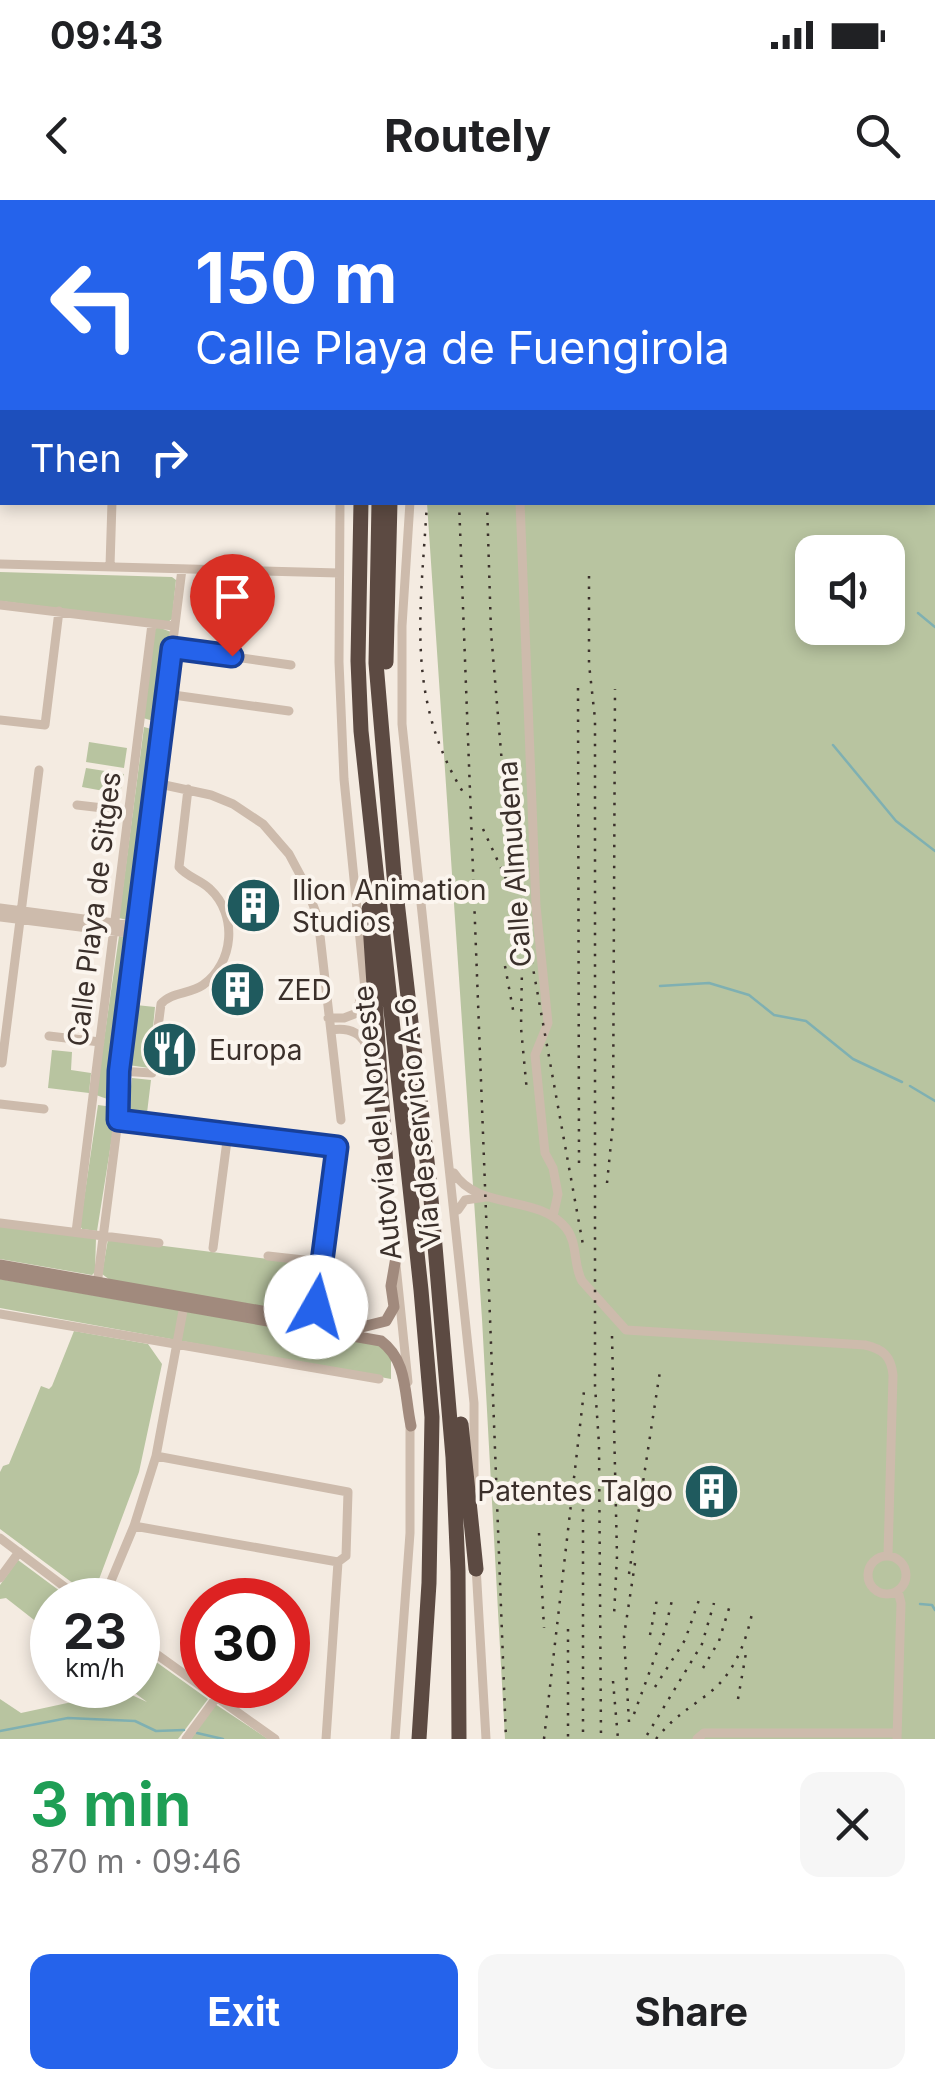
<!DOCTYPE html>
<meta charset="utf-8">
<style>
:root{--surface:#fff;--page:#f6f6f6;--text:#202124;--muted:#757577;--accent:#2563eb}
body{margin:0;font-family:Inter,sans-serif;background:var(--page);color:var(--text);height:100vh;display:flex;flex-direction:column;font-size:38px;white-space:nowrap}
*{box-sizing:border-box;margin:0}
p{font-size:32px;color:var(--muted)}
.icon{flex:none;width:55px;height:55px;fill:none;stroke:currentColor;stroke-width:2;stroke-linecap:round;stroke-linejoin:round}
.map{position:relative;height:1539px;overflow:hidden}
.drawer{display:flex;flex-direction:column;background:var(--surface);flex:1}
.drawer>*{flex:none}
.guide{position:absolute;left:0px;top:0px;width:935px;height:305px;box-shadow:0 5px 15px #0003;background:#2563eb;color:#fff;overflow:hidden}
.fabs{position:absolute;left:795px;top:335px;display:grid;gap:20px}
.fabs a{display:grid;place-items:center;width:110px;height:110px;border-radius:20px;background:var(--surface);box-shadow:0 5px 15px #0003;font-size:50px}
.speed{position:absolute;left:30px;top:1378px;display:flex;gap:20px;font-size:50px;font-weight:700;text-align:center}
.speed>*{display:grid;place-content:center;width:130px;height:130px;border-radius:50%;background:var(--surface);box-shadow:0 5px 15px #0003;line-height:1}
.speed small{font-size:25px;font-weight:400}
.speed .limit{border:15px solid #d22;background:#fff;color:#111}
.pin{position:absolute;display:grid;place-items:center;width:85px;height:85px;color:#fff;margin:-102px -42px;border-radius:50% 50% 50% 0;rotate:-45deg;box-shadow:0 0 10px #0007}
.pin .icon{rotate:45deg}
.me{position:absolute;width:110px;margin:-55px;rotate:7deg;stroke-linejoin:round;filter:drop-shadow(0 0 8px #0008)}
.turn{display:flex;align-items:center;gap:35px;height:210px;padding:0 30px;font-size:45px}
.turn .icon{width:130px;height:130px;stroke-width:2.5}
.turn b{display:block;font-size:70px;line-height:85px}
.then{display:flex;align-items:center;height:95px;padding:0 30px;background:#0003;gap:20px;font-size:38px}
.round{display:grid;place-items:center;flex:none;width:105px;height:105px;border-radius:20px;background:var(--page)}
.overview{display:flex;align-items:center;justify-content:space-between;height:170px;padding:0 30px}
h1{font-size:60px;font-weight:700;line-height:75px;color:#1e9e55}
.cta{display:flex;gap:20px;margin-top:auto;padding:20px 30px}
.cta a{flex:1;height:115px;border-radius:20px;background:var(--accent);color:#fff;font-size:40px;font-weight:700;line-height:115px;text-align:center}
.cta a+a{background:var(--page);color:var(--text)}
.status{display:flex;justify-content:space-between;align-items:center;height:70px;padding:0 50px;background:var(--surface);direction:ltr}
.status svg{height:28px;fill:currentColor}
header{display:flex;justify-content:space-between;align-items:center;height:130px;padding:0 30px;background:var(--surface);font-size:45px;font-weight:700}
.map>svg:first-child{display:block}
</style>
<div class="status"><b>09:43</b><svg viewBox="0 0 49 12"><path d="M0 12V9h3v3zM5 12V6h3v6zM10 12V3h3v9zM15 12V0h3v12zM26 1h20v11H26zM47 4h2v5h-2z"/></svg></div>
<header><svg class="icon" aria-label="back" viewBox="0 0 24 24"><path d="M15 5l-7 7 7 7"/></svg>Routely<svg class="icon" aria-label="search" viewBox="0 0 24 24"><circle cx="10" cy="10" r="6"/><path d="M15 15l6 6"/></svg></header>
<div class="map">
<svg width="935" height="1539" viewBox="0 0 935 1539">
<rect width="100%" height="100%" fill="#f4ebe1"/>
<path fill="#b8c4a0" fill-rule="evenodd" d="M406 0H935V1539H505L482 1119 427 303 932 302V2ZM812 352H888V428H812Z
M0 372 172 377 176 380 172 419 168 422 0 401Z
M158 427 171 432 157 522 143 518 155 429Z
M144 527 159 531 135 719 131 721 119 718Z
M89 542 127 548 124 568 86 562Z
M86 568 124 574 120 594 82 587Z
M119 736 130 738 132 743 110 900 96 895Z
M136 805 155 807 149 868 128 865Z
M52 850 72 852 71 870 91 873 89 893 48 888Z
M132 878 151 880 147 913 128 911Z
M98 905 113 907 116 912 97 1031 82 1029 80 1026Z
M0 1025 96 1038 95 1072 92 1075 0 1059Z
M108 1039 317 1065 313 1105 306 1114 110 1080 102 1074Z
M0 1079 378 1145 391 1156V1179L0 1108Z
M74 1131 148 1144 162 1164 139 1272 98 1382 74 1384 0 1329V1272L3 1266 9 1264 41 1186 49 1189 52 1186Z
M18 1360 72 1400H52V1434L6 1398 0 1399V1385Z
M138 1449 208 1499 178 1539H0V1499L21 1513 123 1491 147 1502 124 1485H138Z
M215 1504 268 1539H191Z"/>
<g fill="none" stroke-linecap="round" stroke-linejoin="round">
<path stroke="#7fb0b2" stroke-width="2.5" d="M918 413 935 427
M833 545 896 621 935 651
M660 786 709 783 749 795 774 815 806 821 853 859 902 882
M910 886 935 901
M920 1404 932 1405 935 1410
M0 1531 68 1518 135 1521 156 1531 184 1530
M197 1533 223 1539"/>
<path stroke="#cdbbac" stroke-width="9" d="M417 0V2
M548 0 552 2
M635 0V2
M698 0 699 2
M773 0 774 2
M523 2 525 0
M781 2 785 0
M0 35H2
M0 116H2
M0 139H2
M0 250H2
M340 302 339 462 344 579 371 849
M410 302 402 426V524L474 1203V1286
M520 302 536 706 548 823 535 855 545 953 553 968 558 994 553 1016
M0 364 339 373
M110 366 112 302
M0 405 174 426
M172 448 291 465
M166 494 289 511
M0 520 45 525 59 411
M155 583 211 595 233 604 263 624 289 654 305 684 318 718 341 920
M77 605 129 611
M0 708 137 726
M0 717 136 734
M328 818H344L357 813 361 795
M331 830C377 823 370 869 375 903
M49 836 100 842
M2 863 39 570
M119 871 152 873 161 804C171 792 190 794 203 785 234 763 238 715 210 689 201 680 187 677 179 667L188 589
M0 904 44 909
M118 920 337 947 314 1127
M454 973C478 1011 539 994 566 1028 578 1043 573 1065 582 1081L626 1130 865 1145C883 1149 891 1156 893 1175L888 1355
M387 978 408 1182
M458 1010 465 1000 486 997
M0 1023 159 1043
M76 1032 152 424
M213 1048 228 933
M268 1056 322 1062
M97 1085 118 920 119 871 182 369
M0 1114 379 1179
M134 1326 338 1362 346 1356 348 1292 156 1256
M0 1338 82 1400
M868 1375a19 19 0 1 1 38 0a19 19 0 1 1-38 0Z
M476 1366 486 1539
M0 1378 19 1352
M103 1400 134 1326 156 1256 185 1100
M138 1441 275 1539
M45 1467 52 1456
M186 1539 216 1498
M326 1539 338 1362
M395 1539 410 1333V1222
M697 1539 704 1533H897
M897 1539 901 1403 898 1391"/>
<path stroke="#a18a7d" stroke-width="11" d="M327 0 328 2
M0 1065 358 1128 386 1121 394 1107 391 1086 396 1057
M0 1074 381 1141C408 1161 404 1194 411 1226"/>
<path stroke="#5c4a42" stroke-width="15" d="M384 0V2
M365 2V0
M361 302 358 461 361 531 421 1090 432 1217 429 1383 419 1539
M379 302 376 463 394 675 430 987 453 1257 458 1371 459 1539
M386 462 390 302
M369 709 387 981
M461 1224 476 1369"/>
<path stroke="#3b302b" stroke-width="2.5" stroke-dasharray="2.5 8" stroke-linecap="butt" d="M434 0V2
M452 0V2
M475 0 476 2
M427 302C421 412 404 499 466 597
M459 302 506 1539
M487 302 491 432 507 624 583 1045
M589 376V464L595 519V1186L599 1244 601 1539
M578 488 579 963
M483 629 508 683
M505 766 514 815
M522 767 521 828 527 892
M607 983 613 923 615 489
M612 1136 617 1356 614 1416
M583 1309V1539
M539 1333 544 1428
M629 1374 660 1171
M568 1429V1539
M650 1435 658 1394
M703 1468 719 1441 730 1405
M613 1481 618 1539
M655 1487 685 1440 699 1400
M738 1499 746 1453
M634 1514 665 1430 673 1396
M629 1522 624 1436 635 1363
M647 1535 702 1444 714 1403
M544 1539 584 1191
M656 1539C670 1521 686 1510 704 1497 734 1476 746 1443 753 1409"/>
</g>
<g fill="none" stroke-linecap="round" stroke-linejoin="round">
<defs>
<path id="route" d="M232 456 172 448 119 871 118 920 337 947 316 1107"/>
</defs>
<use href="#route" stroke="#184099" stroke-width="25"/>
<use href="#route" stroke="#2563eb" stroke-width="18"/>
</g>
<defs>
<symbol id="building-disc" viewBox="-11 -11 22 22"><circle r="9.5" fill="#1f5a5e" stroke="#fbf5ee"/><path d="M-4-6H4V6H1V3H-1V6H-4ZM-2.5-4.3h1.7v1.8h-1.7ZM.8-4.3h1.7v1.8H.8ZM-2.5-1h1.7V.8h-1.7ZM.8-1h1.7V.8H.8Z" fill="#fff"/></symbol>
<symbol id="restaurant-disc" viewBox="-11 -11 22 22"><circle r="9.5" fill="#1f5a5e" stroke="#fbf5ee"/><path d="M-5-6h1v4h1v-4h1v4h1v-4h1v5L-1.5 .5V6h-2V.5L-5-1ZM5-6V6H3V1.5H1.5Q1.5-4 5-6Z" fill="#fff"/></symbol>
</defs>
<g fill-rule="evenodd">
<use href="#building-disc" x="222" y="674" width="63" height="63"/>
<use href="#building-disc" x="206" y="758" width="63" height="63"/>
<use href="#restaurant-disc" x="138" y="818" width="63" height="63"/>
<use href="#building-disc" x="680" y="1260" width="63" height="63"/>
</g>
<g text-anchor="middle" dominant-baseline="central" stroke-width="8" stroke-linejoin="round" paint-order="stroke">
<g font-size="28" fill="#3b302b" stroke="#fbf5ee">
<text transform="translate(514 664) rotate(-94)">Calle Almudena</text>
<text transform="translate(94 709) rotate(-83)">Calle Playa de Sitges</text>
<text transform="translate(377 923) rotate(-96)">Autovía del Noroeste</text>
<text transform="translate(418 923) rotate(-96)">Vía de servicio A-6</text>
</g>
<g font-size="28" fill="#3b302b" stroke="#fbf5ee" text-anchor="start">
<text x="292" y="690">Ilion Animation<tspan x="292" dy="32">Studios</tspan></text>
<text x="277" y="790">ZED</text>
<text x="209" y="850">Europa</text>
<text x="673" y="1291" text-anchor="end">Patentes Talgo</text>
</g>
</g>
</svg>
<div class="fabs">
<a><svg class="icon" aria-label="sound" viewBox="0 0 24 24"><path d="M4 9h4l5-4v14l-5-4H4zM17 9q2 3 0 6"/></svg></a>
</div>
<div class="speed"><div>23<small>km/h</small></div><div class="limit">30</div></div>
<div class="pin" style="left:232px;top:456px;background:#d93025"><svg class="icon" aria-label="arrive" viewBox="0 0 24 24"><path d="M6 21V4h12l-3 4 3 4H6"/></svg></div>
<svg class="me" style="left:316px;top:1107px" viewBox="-20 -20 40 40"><circle r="19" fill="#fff"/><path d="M0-13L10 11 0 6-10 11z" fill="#2563eb"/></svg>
<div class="guide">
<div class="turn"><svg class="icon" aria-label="left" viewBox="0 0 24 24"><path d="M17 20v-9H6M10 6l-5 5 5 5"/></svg><div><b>150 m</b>Calle Playa de Fuengirola</div></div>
<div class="then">Then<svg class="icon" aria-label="right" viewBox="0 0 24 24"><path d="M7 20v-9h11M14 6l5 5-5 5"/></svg></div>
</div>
</div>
<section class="drawer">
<div class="overview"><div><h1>3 min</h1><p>870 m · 09:46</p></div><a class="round"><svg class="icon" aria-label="close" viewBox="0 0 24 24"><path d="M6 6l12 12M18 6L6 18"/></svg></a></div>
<div class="cta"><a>Exit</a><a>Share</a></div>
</section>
